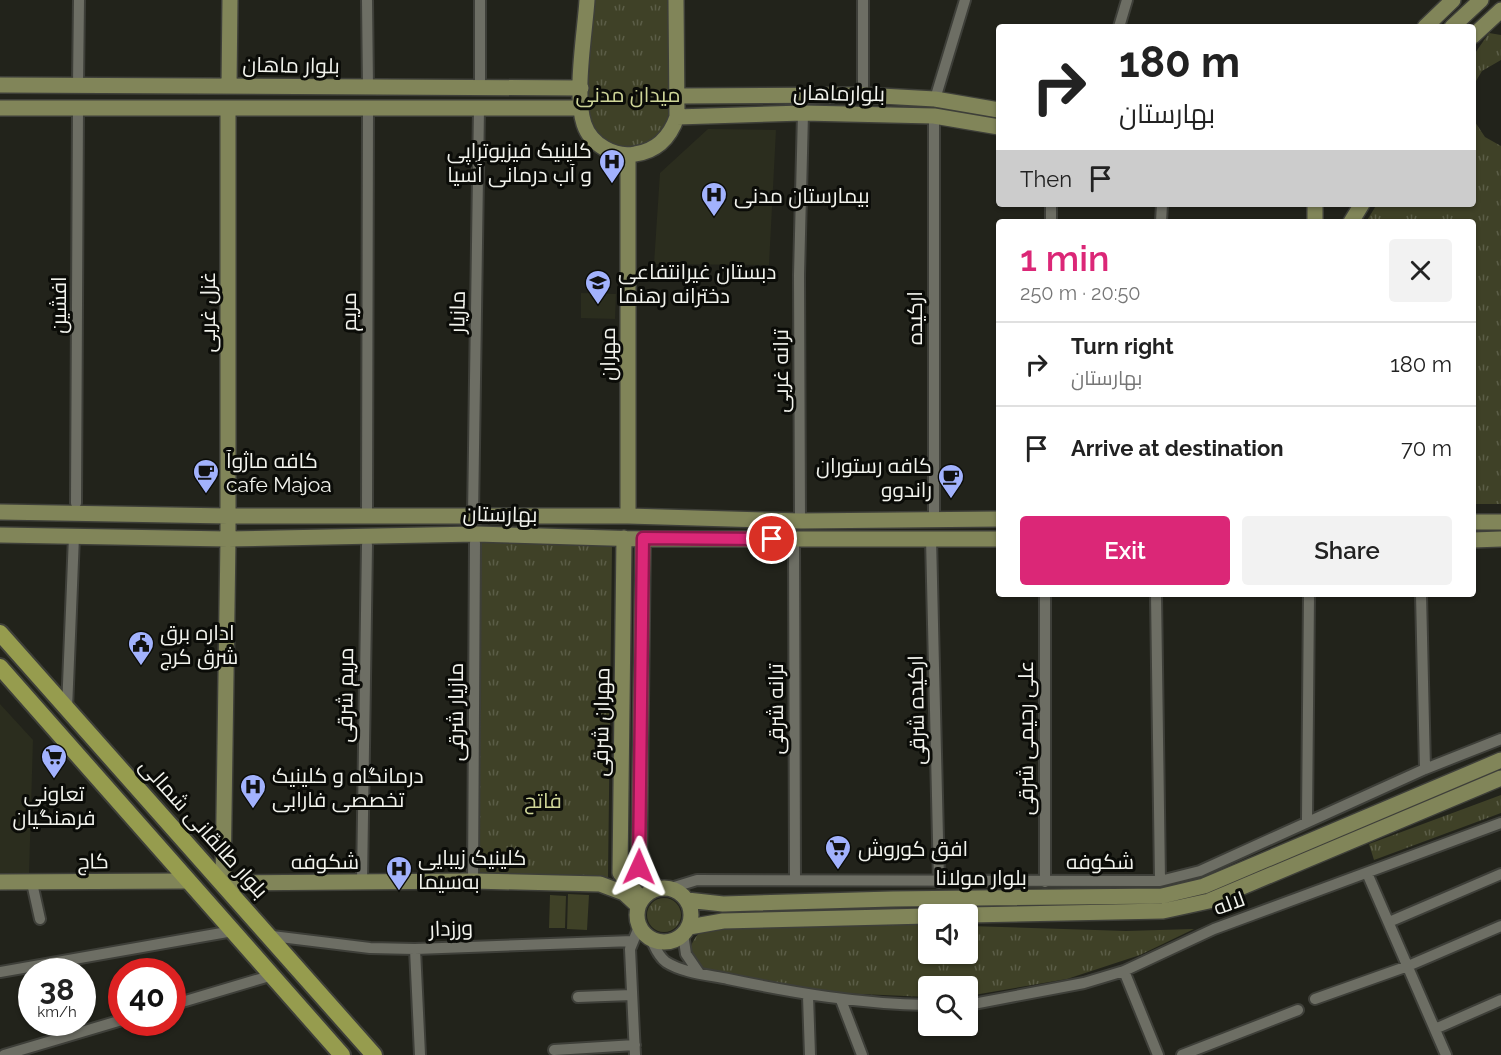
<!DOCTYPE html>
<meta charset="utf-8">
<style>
:root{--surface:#fff;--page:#f2f2f2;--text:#222;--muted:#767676;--line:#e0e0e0;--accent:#db2777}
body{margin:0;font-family:Raleway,Cairo,sans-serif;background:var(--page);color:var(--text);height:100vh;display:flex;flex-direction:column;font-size:22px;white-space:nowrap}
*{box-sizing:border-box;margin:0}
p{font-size:20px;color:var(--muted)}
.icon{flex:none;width:33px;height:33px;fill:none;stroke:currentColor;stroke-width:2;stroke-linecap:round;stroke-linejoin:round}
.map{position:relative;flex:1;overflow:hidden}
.panel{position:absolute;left:996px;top:219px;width:480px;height:378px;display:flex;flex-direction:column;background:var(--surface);border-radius:6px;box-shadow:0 2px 4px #0004}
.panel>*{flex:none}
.banner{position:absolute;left:996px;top:24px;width:480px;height:183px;border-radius:6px;box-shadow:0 2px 4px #0004;background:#fff;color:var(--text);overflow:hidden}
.controls{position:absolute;left:918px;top:904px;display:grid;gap:12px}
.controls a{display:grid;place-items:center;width:60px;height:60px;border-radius:6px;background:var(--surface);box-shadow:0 2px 4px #0004;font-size:30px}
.speed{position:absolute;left:18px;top:958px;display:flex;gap:12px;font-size:30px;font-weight:700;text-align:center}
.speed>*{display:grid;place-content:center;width:78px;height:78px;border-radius:50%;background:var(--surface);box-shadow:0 2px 4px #0004;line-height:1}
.speed small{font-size:15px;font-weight:400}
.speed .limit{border:9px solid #d22;background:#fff;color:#111}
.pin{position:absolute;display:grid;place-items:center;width:51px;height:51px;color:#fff;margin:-26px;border:3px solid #fff;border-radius:50%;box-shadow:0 2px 6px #0007}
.me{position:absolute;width:66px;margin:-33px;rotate:1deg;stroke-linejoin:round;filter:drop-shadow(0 0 4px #0008)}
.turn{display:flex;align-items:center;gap:21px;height:126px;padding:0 24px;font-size:27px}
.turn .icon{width:78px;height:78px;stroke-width:2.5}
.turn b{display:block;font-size:42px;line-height:51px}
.then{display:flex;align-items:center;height:57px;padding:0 24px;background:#0003;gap:12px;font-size:22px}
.round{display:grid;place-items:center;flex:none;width:63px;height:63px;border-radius:6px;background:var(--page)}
.summary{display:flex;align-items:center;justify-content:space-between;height:102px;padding:0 24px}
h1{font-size:36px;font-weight:600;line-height:45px;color:var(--accent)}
.action{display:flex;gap:12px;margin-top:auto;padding:12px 24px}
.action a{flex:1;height:69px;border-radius:6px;background:var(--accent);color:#fff;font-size:24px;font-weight:600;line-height:69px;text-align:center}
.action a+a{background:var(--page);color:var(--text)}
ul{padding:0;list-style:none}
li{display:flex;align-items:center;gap:18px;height:84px;padding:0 24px;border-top:2px solid var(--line)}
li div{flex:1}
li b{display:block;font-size:22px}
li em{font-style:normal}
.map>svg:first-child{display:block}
</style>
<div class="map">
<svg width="1501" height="1055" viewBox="0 0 1501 1055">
<defs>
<pattern id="park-tufts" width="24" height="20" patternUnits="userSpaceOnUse" patternTransform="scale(1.5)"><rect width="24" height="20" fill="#3f4127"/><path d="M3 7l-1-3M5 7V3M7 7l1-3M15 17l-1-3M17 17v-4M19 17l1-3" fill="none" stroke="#5b5d47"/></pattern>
</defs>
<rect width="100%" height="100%" fill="#22231b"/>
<path fill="#2b2d1e" d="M708 129 776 130 769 265 654 264 660 173Z
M581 293 616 294 615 319 581 318Z
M0 704 33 740 29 875 0 873Z"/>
<path fill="url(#park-tufts)" d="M593 0H668C669 29 678 102 667 125 663 134 655 139 646 143 630 152 613 146 599 137L587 111Z
M1489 33 1501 35V60L1482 71 1473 86V56Z
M1473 119 1485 137 1501 146V504H1473V222H1366L1377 204H1473Z
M480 540 612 544 608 877 475 878Z
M1501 795V813L1374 860 1369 844Z
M647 915a17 17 0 1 1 34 0a17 17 0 1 1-34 0Z
M908 924 928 925V954H968V926L1126 931 1194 929 1140 955 1067 979 968 996V987H928V997L838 993 757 981 707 971 690 957C690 943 694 937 705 928Z"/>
<path fill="#3f4127" d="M568 894 589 895 587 930 567 929Z
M550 895 566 896 565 928H549Z"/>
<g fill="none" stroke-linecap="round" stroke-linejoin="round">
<defs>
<path id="street" d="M367 0 368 87
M1119 27 1127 0
M78 85 79 0
M480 87V0
M863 95V0
M935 99 965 0
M1051 222V204
M1161 222 1162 204
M76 503 78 108
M367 516 368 108
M473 516 479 108
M934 519V116
M800 521 799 275 803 113
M931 538 939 882
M794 539 795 880
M1156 594 1160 881
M1421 594 1425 769
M67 709 74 536
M1307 821 1309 594
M1367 873 1446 1055
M473 881 475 543
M362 882 367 545
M1045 882V594
M32 883 40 919
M671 888 697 880 1160 881 1200 871 1425 769 1501 739
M1389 922 1501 874
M683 934 686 954 699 973
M272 936 370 948 415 949 633 941
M651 939C655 947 658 956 666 962 683 973 709 975 728 979 795 993 860 1004 928 1005
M415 949 420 1055
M1124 971 1158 1055
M0 972 233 931
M808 996 810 1055
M578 997 632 995
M1315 999 1408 966 1501 926
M841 1000 862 1055
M172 1005 273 975
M968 1005 1084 983 1124 971 1214 929 1501 823
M1435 1029 1501 1000
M554 1050 635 1045
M4 1055 122 1020
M635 1055 630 949 639 927
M1182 1055 1298 1010"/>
<path id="secondary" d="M587 0C585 32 574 95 584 124 591 145 615 158 635 154 657 151 670 137 677 117L676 0
M1425 27 1453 0
M1452 27 1481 0
M1473 36 1501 10
M0 85 581 88
M229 86 230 0
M679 96 863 95 935 99 999 110
M0 108H580
M228 108V539L223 883 473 881 600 884 624 893 638 906
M677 117 803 113 934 116 999 127
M628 156V516
M1315 204V222
M1351 222 1362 204
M0 512 228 516H628L800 521 999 519
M1473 522H1501
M0 535 228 539 476 534 643 539H999
M624 538 620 873 641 899
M643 539 639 867 657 888
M1473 540 1501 539
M0 882 186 881
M637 915a27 27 0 1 1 54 0a27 27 0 1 1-54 0Z
M687 900 723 904 892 899 1162 896 1204 886 1501 760
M968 915 1163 911 1209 901 1501 778
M689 927 723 921 928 916"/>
<path id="primary" d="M0 633 374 1055
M0 667 342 1055"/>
</defs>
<use href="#street" stroke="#3e3f39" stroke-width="14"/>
<use href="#secondary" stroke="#3e3f39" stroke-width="18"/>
<use href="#primary" stroke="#3e3f39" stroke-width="20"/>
<use href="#street" stroke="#6d6e64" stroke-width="10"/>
<use href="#secondary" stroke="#818559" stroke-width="15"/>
<use href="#primary" stroke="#969c4e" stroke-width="16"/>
</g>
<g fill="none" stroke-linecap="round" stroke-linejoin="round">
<defs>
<path id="route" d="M639 867 643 538 772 539"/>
</defs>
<use href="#route" stroke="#8e194d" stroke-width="15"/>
<use href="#route" stroke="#db2777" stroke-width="10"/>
</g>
<defs>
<symbol id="hospital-pin" viewBox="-11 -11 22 30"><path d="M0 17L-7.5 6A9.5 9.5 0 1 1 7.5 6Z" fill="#a2b2fd" stroke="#0b0c08"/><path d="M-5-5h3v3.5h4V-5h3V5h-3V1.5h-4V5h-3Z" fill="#111"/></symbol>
<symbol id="school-pin" viewBox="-11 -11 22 30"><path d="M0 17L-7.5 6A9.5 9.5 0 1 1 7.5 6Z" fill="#a2b2fd" stroke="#0b0c08"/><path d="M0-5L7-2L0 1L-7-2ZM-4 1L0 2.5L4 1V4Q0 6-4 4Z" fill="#111"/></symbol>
<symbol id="cafe-pin" viewBox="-11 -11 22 30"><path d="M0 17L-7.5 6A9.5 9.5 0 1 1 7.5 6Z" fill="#a2b2fd" stroke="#0b0c08"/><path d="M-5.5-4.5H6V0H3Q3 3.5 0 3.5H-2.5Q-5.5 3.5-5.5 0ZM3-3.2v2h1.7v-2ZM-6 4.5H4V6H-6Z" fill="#111"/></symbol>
<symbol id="civic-pin" viewBox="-11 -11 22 30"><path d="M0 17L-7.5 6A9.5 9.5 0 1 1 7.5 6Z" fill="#a2b2fd" stroke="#0b0c08"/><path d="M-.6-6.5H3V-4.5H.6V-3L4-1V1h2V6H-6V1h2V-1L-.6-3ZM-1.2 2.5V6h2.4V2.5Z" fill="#111"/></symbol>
<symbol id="supermarket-pin" viewBox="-11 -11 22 30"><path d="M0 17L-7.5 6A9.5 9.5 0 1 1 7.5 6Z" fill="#a2b2fd" stroke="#0b0c08"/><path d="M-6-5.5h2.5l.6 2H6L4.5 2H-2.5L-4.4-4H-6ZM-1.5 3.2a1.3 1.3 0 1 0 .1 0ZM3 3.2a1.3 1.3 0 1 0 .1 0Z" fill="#111"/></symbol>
</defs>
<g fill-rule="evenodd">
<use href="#hospital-pin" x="597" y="147" width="30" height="40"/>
<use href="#hospital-pin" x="699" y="180" width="30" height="40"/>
<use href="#school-pin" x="583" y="268" width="30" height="40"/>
<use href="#cafe-pin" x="191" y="457" width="30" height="40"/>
<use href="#cafe-pin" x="936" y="462" width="30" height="40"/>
<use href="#civic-pin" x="126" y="629" width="30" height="40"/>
<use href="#supermarket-pin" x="39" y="742" width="30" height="40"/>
<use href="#hospital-pin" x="238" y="772" width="30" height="40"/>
<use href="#supermarket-pin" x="823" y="833" width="30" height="40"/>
<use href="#hospital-pin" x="384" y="854" width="30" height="40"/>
</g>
<g text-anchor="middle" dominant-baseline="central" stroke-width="6" stroke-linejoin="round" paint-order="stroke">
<g font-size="21" fill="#f2f3ed" stroke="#0b0c08">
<text transform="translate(291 65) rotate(1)">بلوار ماهان</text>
<text transform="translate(839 93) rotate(1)">بلوارماهان</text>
<text transform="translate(58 305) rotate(-90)">افشین</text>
<text transform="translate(207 312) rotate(-90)">غزل غربی</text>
<text transform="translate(348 312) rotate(-90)">مریم</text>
<text transform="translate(457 312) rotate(-89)">مازیار</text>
<text transform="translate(914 318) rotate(-90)">ارکیده</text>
<text transform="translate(607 354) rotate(-90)">مهران</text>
<text transform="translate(780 371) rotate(-90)">ترانه غربی</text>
<text transform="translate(500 514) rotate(1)">بهارستان</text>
<text transform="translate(345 695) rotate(-89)">مریم شرقی</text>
<text transform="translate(775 709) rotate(-90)">ترانه شرقی</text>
<text transform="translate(916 710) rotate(-91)">ارکیده شرقی</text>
<text transform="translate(455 712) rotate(-90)">مازیار شرقی</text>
<text transform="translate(601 722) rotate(-89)">مهران شرقی</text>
<text transform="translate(1025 738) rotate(-90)">علی رحیمی شرقی</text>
<text transform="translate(204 828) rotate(48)">بلوار طالقانی شمالی</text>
<text transform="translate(93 861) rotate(-1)">کاج</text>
<text x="325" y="861">شکوفه</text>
<text x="1100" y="861">شکوفه</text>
<text x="981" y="877">بلوار مولانا</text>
<text transform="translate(1229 903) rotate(-20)">لاله</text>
<text transform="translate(451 928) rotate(-2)">ورزدار</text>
</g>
<g font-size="21" fill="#ced597" stroke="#0b0c08">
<text x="628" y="94">میدان مدنی</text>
<text x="543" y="800">فاتح</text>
</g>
<g font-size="21" fill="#f2f3ed" stroke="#0b0c08" text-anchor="start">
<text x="592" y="150" text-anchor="end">کلینیک فیزیوتراپی<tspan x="592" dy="24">و آب درمانی آسیا</tspan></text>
<text x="734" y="195">بیمارستان مدنی</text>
<text x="618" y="271">دبستان غیرانتفاعی<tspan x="618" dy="24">دخترانه رهنما</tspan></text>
<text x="226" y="460">کافه ماژوآ<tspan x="226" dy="24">cafe Majoa</tspan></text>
<text x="932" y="465" text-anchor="end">کافه رستوران<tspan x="932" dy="24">راندوو</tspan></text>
<text x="160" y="632">اداره برق<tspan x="160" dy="24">شرق کرج</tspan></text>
<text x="272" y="775">درمانگاه و کلینیک<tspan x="272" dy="24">تخصصی فارابی</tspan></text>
<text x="54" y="793" text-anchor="middle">تعاونی<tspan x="54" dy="24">فرهنگیان</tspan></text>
<text x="858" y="848">افق کوروش</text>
<text x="418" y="857">کلینیک زیبایی<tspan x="418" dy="24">به‌سیما</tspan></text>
</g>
</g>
</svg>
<div class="controls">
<a><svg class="icon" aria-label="sound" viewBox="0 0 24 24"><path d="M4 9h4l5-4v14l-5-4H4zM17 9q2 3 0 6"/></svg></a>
<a><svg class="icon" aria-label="search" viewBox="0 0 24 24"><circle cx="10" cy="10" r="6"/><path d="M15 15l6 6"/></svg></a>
</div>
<div class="speed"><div>38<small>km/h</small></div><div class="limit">40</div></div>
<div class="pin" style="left:772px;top:539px;background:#d93025"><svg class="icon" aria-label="arrive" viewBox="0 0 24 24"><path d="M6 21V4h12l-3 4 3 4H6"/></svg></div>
<svg class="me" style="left:639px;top:867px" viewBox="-20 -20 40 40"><path d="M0-17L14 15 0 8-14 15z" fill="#db2777" stroke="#fff" stroke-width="4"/></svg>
<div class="banner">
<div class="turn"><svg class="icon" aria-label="right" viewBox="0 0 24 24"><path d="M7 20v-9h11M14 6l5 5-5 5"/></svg><div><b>180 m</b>بهارستان</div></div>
<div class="then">Then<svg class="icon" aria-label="arrive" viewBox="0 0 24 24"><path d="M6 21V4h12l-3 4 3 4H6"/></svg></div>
</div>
<section class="panel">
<div class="summary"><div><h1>1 min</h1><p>250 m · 20:50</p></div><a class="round"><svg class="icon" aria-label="close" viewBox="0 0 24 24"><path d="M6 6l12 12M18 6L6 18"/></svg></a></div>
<ul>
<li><svg class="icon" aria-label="right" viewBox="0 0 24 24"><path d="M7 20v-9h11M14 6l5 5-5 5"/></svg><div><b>Turn right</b><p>بهارستان</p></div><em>180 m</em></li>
<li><svg class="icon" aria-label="arrive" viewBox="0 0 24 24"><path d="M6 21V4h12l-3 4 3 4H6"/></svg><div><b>Arrive at destination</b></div><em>70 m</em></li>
</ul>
<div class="action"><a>Exit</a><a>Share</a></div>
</section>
</div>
